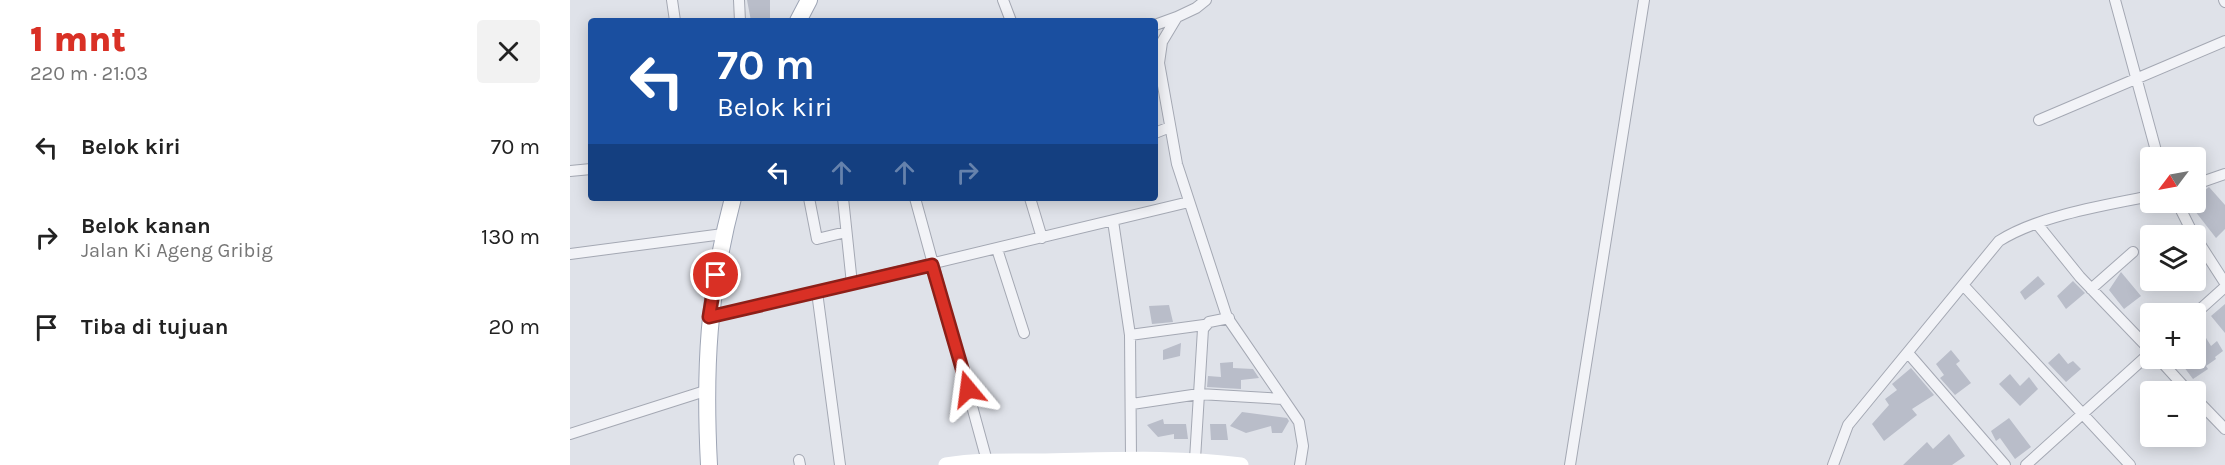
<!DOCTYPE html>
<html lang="id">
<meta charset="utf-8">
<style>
:root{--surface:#fff;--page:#f2f2f2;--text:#222;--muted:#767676;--accent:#d93025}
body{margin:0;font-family:Karla,sans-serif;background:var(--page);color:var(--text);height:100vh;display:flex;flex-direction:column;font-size:22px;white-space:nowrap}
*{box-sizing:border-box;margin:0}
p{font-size:20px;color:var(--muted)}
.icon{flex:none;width:33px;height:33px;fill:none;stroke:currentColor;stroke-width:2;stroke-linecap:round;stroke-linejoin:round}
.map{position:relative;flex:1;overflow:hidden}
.details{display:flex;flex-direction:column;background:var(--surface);width:570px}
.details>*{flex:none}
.top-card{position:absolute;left:18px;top:18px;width:570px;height:183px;border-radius:6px;box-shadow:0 3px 15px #0003;background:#1a4fa0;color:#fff;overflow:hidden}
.needle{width:39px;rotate:238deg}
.controls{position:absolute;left:1570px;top:147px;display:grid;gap:12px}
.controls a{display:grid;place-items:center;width:66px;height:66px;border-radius:6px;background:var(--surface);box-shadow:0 3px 15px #0003;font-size:30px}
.pin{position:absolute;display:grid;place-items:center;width:51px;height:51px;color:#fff;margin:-26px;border:3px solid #fff;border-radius:50%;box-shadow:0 2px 6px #0007}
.me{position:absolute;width:66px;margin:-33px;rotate:344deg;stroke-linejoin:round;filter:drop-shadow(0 0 4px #0008)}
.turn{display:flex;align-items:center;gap:21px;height:126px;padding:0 30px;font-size:27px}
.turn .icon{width:78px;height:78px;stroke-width:2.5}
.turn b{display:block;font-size:42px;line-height:51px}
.lanes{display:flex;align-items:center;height:57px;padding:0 30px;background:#0003;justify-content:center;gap:30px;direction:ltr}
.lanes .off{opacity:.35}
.round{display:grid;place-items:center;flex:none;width:63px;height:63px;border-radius:6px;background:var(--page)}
.headline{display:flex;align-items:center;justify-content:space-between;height:102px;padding:0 30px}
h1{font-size:36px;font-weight:800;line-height:45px;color:var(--accent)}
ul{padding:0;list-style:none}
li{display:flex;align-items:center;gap:18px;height:90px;padding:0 30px}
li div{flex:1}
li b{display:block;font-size:22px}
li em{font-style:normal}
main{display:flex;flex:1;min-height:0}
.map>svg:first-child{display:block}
</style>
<main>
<section class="details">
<div class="headline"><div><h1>1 mnt</h1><p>220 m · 21:03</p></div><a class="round"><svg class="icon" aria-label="close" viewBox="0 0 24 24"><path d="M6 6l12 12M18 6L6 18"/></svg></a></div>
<ul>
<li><svg class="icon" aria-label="left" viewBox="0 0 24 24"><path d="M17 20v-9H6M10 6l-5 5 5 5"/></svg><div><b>Belok kiri</b></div><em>70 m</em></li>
<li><svg class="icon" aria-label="right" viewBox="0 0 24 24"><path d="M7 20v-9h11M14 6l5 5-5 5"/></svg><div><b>Belok kanan</b><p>Jalan Ki Ageng Gribig</p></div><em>130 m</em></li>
<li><svg class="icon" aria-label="arrive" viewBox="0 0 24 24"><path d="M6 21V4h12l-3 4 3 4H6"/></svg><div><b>Tiba di tujuan</b></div><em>20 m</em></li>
</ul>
</section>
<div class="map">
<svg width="1655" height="465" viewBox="0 0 1655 465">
<rect width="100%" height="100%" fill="#dfe2e9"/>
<path fill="#b9bdc9" d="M177 0H200V21H181Z
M1639 187 1655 205V229L1646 238 1618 202H1626V197Z
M1551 272 1571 296 1554 309 1539 290Z
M1468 276 1475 284 1455 300 1450 292Z
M1503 281 1515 293 1496 309 1487 296Z
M1655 304V333L1641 316Z
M599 305 603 322 582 324 579 306Z
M1633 333 1641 346 1647 341 1653 351 1645 357 1646 359 1636 366 1638 369 1623 379 1614 367 1626 358V338Z
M611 343 610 356 593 360V350Z
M1381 350 1390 361 1386 364 1401 383 1385 395 1370 378 1374 375 1366 364Z
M1489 353 1498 364 1503 361 1511 369 1496 382 1478 363Z
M663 362V368L683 369 689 378 671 380V389L637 387 638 376 651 377 650 363Z
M1341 368 1364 395 1342 409 1347 415 1314 441 1302 424 1319 405 1315 399 1327 390 1322 384Z
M1440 374 1450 386 1459 377 1468 389 1450 406 1429 384Z
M672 412 717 418 719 421 712 433H702L701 426 676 433 660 426Z
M1439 418 1461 447 1445 459 1430 438 1426 441 1421 431Z
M593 419 594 424H616L618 439H604V434L588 437 577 425Z
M640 424H656L658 440H641Z
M1379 434 1395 456 1382 465H1333L1357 442 1363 449Z"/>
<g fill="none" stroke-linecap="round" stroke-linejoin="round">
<defs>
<path id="minor" d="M102 0 105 21
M169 0 170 21
M433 0 441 21
M636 0 626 8 607 17 592 42 589 63 607 164 657 317 729 422 733 446 730 465
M1545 0 1588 158
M1654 0 1655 2
M585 25 607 17
M1469 120 1655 41
M585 133 600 127
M0 171 21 169
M1626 184 1655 174
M239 198 247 239 276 232
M273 198 282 284
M345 198 417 461
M460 198 472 238
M1607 202 1624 236
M543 221 560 335 561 458
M1468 225 1510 277 1581 351
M1626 238 1655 283
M427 249 454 333
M0 254 153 234
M1394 286 1560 465
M1521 289 1563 252
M247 292 270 465
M1625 314 1655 287
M139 317 619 202
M560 335 634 325
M1338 353 1435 465
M1588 358 1619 392
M1626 399 1655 429
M562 404 629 394 713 399
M0 434 135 391
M625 459 633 329 639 322 659 318
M229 460 230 465
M1000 465 1074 0
M1263 465 1278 425 1429 241C1468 216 1535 205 1581 196
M1456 465 1581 352"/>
<path id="primary" d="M228 21 239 0
M139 465C134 369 138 292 163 198"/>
</defs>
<use href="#minor" stroke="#a4a8b3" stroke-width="12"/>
<use href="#primary" stroke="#9ea5b5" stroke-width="18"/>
<use href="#minor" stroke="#f2f3f7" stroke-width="10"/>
<path stroke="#fff" stroke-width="15" d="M376 465C407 460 438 461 468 461 537 460 604 456 671 465"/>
<use href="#primary" stroke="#fff" stroke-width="16"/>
</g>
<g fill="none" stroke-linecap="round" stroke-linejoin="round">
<defs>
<path id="route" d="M146 275 139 317 362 265 398 389"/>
</defs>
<use href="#route" stroke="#8d1f18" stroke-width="15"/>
<use href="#route" stroke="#d93025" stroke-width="10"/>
</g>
</svg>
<div class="controls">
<a><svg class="needle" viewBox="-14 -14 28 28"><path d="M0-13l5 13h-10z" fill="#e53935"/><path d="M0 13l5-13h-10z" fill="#767676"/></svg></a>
<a><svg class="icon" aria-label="layers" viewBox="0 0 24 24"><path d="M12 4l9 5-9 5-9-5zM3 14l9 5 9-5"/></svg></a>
<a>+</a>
<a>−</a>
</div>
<div class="pin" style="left:146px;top:275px;background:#d93025"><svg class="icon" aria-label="arrive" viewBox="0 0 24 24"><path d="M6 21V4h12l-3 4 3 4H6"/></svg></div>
<svg class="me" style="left:398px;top:389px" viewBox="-20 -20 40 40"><path d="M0-17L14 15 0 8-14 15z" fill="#d93025" stroke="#fff" stroke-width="4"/></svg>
<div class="top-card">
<div class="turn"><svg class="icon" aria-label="left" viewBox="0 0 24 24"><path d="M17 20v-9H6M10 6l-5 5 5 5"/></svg><div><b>70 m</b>Belok kiri</div></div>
<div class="lanes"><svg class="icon" aria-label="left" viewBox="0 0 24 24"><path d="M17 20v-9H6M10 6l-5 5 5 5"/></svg><svg class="icon off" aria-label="ahead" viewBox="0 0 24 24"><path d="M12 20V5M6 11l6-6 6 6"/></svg><svg class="icon off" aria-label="ahead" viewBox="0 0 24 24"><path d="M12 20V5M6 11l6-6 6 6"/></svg><svg class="icon off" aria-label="right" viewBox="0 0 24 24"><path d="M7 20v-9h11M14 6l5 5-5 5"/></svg></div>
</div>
</div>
</main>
